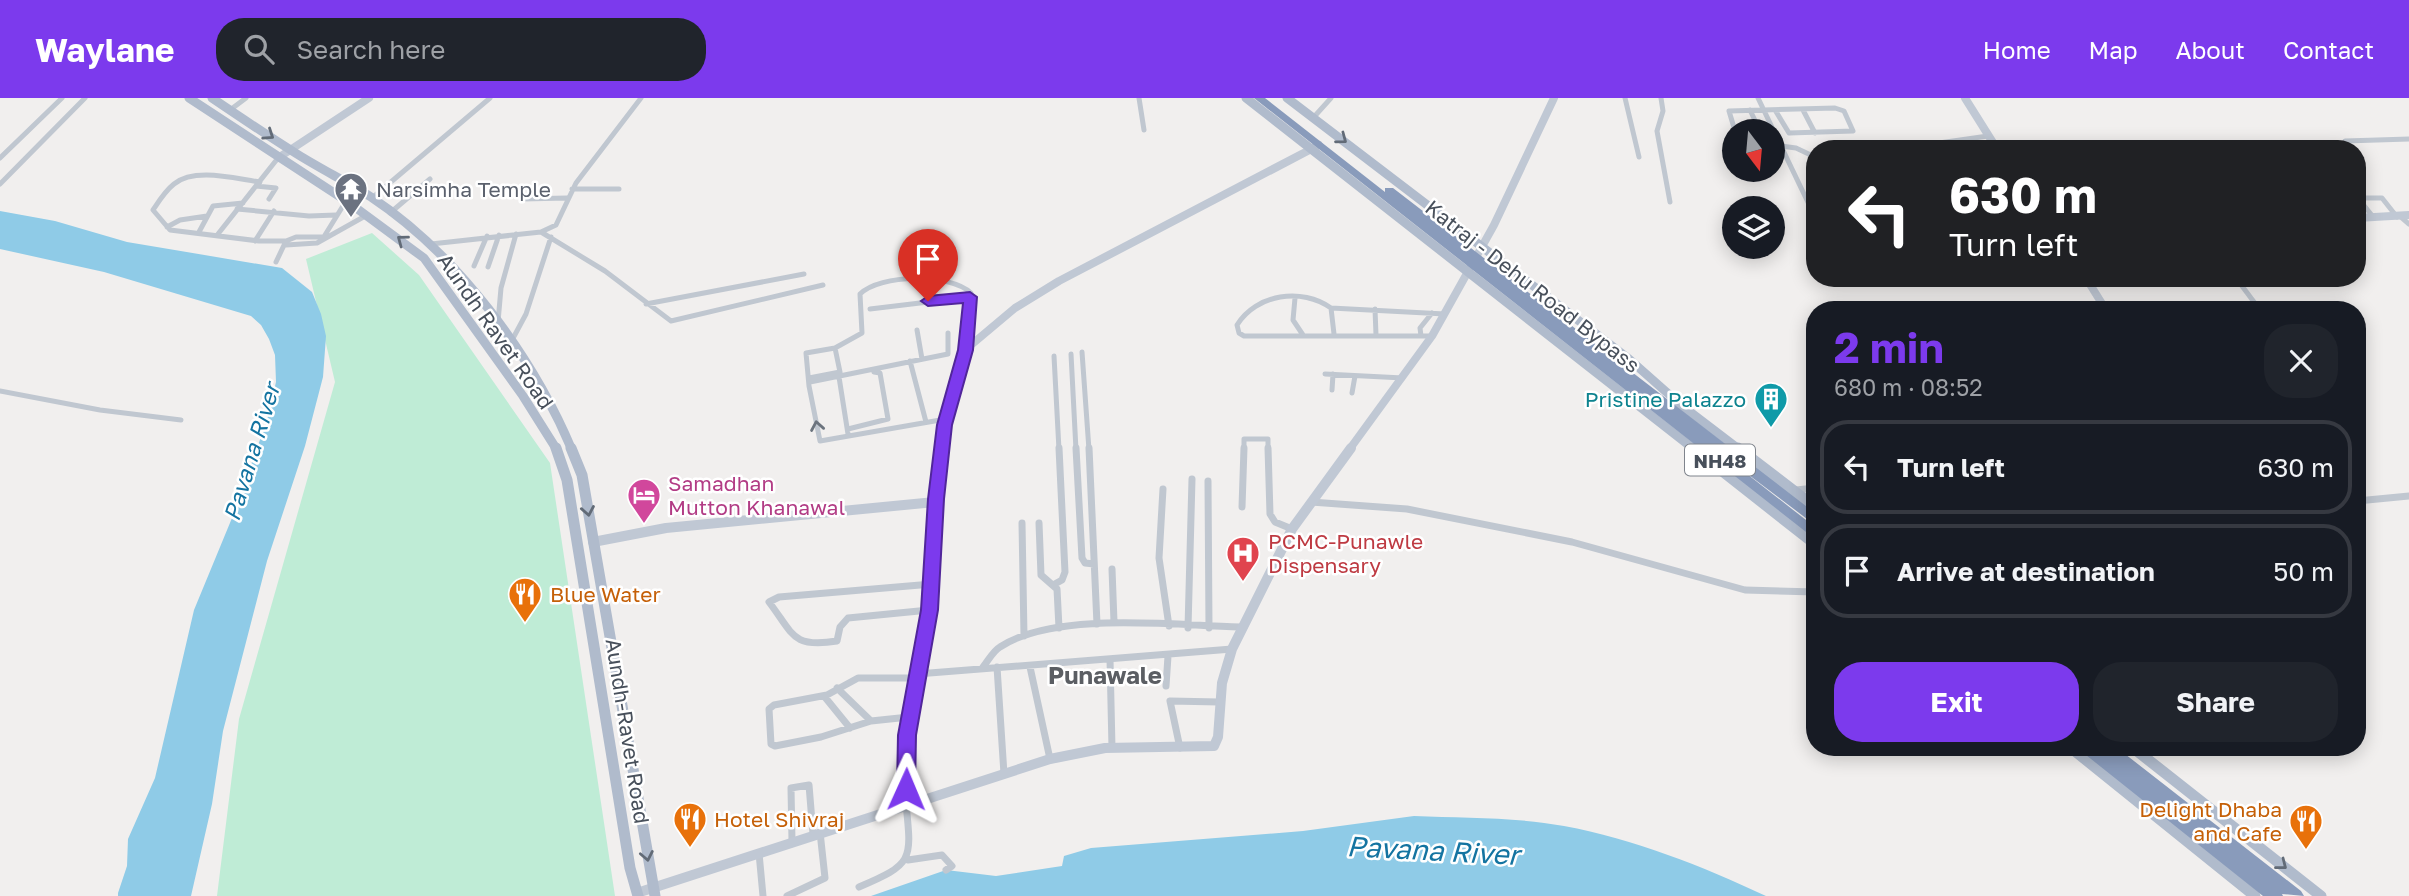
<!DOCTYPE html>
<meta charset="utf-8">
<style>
:root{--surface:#171b24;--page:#20242c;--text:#f1f3f6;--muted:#9ea1a6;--line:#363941;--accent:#7c3aed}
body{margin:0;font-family:"Golos Text",sans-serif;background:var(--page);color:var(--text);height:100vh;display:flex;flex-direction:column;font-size:26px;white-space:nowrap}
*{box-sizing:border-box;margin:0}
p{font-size:23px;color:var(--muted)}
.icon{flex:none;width:38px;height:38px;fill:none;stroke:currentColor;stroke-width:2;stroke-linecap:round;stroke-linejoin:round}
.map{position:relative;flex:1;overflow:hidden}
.side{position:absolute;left:1806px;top:203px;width:560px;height:455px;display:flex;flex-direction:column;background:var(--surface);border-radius:28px;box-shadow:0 4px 18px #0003}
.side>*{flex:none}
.top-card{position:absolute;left:1806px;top:42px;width:560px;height:147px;border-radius:28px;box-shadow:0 4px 18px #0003;background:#202124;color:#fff;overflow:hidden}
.needle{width:46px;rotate:164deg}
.tools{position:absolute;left:1722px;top:21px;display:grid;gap:14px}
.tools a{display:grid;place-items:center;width:63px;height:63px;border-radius:50%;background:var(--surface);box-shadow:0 4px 18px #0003;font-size:35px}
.pin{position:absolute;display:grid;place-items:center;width:60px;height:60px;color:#fff;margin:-72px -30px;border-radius:50% 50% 50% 0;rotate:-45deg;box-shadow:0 0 7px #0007}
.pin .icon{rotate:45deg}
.me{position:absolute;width:77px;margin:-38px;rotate:1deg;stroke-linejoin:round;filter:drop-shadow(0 0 5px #0008)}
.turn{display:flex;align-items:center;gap:24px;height:147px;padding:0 28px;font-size:32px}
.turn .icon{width:91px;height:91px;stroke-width:2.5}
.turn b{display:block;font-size:49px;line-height:60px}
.round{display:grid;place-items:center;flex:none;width:74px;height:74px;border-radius:28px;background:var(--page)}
.headline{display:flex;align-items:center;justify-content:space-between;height:119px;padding:0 28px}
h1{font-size:42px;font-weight:700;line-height:52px;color:var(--accent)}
.cta{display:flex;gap:14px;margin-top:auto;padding:14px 28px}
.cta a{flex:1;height:80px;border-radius:28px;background:var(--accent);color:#fff;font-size:28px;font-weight:700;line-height:80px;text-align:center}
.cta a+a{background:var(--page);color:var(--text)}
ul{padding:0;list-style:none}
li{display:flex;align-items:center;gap:21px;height:94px;margin:0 14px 10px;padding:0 14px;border:4px solid var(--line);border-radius:28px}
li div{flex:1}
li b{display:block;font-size:26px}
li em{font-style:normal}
header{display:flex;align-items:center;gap:42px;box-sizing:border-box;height:98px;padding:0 35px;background:var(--accent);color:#fff}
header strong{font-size:33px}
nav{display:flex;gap:38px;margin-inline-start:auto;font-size:24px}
.search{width:490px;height:63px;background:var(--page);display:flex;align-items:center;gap:18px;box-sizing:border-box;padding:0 24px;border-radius:28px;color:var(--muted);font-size:26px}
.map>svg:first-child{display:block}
</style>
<header>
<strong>Waylane</strong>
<div class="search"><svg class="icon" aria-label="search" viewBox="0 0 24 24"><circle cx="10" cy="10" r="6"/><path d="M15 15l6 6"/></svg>Search here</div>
<nav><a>Home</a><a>Map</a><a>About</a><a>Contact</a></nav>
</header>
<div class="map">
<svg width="2409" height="798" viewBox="0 0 2409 798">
<rect width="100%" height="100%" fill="#f1efee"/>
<path fill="#bfecd6" d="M372 135 419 177 550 365 615 798H217L239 621 335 284 306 161Z"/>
<path fill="#8fcbe7" d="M0 113 55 123 127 144 282 170 312 194 321 216 326 238 323 279 305 348 267 463 223 633 212 706 191 798H118V795L127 768 128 741 155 680 194 512 232 420 267 322 276 284 275 257 269 241 261 227 251 218 104 174 0 151Z
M1414 718C1463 720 1515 719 1564 728 1634 741 1702 768 1766 798H871L946 772 996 778 1062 768 1064 758 1091 750 1303 733Z"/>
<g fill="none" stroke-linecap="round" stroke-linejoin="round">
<path stroke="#c0c7d0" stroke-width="5" d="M1139 0 1144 32
M1625 0 1639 59
M1661 0 1663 13 1657 33 1670 104
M1758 0 1815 119
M230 12 246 0
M1750 12 1760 33
M1803 12 1815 35
M1313 20 1331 0
M1735 33 1729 13 1835 10 1844 13 1853 33 1789 35 1775 12
M2345 43 2409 41
M1781 48 1796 50 1815 59
M1897 51 1988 38
M0 60 62 0
M260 84C236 81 195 69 174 86 165 93 159 103 153 112L170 132 259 143H286L276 164
M0 86 85 0
M256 88 276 90 269 101
M572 91H619
M372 100 490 0
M522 101 567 100
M237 111 309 118 336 117
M390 115 430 81
M2401 119 2409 126
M2374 120 2358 100H2382L2397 119
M167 129 180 122 207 118
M199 134 213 108 243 105
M541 134 556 127 576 85 641 0
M218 136 278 60
M325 137 346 103
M255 143 274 113
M286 143 296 139H324
M431 146 541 134 605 173 671 223 823 187
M286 147 317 145 367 117
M474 168 487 138
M488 169 499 137
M2236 180 2260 212
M926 181 928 203
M1295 200 1293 222 1303 237
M646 206 804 176
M1331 210 1445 216
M870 211 970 199
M1375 211 1376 237
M498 224 501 190 516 136
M917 232 922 261
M1334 236 1331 210C1302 189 1256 196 1237 227L1239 235 1244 238H1432
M1421 238 1420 230 1432 215
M511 244 526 216 551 139
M835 250 862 235 860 196C880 176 950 175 971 195L965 252
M1082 254 1089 352
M1071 256 1076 352
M1054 258 1059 352
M910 263 926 324
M1325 276 1403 280
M839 279 848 336
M809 280 840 274 835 250 806 255 809 288 820 343 946 321
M810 284 948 256V235
M1332 292 1333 276
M0 293 100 312 181 322
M1352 295 1355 278
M848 331 888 321 880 275 874 274
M1244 352V341H1268V352"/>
<path stroke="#c0c7d0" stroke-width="7" d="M1076 350 1082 460 1085 465 1094 466
M1089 350 1097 526
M1268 350 1270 416 1275 424 1292 431
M1208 383 1209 530
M1163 391 1159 460 1169 528
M1796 392 1815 390
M2357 403 2409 398
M1311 404 1407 411 1572 444 1745 492 1815 494
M1242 409 1244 350
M1022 425 1024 538
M1039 425 1041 477 1057 491 1059 530
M1112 471 1114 524
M1053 487 1062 482 1065 474 1059 350
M929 512 848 520 840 529 837 543C792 550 794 537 769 504L779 499 932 486
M1188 530 1192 381
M1110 561 1112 650
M983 569C988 563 993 553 1000 549 1056 512 1179 528 1244 529
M997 569 1004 676
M1030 569 1050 661
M917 576 1232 551
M1166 588 1168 558
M837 590 871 623 909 619
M824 598 850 630
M871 623 821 639 775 648 771 646 769 611 774 607 827 597 858 580H916
M1180 650 1170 603 1219 604
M792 743 791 690 809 687 813 736
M759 755 763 798
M908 762 942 757 952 768 946 772
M859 789C913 766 912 763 906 706
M787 798 825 780 820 734"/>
<path stroke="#c0c8d4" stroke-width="8" d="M1965 0 1997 51
M278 60 369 0
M2357 120 2409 117
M2086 180 2106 212
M942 352 945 327 965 252 1015 210 1059 183 1319 47
M1349 352 1432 238 1494 127 1554 0"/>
<path stroke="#c0c8d4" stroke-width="10" d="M593 444 666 430 935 404
M906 706 907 637 929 512 942 350
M637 795 1050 661 1105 650 1214 648 1218 639 1222 585 1232 551 1292 431 1351 350"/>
<path stroke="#b0bbcc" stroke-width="9" d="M189 0 348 104 424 160 523 298 557 352
M212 0C240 19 268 38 297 56 321 71 347 84 371 99 458 157 532 257 572 352
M1246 0 1695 352
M1287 0 1629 261 1681 307 1740 352"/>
<path stroke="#b0bbcc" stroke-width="11" d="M556 350 567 382 630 770 638 798
M571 350 582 377 655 798
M1693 350 1815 446
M1738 350 1815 409
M2070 649 2255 798
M2132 649 2321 798"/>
<path fill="#899bbb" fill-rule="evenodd" d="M1254 0H1265L1385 94V90H1393L1815 415V427L1733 365 1815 429V441Z
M2079 649H2116L2301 793 2304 798 2282 796 2283 798H2263L2081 653Z"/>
</g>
<defs><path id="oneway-chevron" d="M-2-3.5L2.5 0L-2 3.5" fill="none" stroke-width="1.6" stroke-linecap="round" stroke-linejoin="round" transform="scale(1.75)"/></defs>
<g stroke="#626b77">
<use href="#oneway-chevron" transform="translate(269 37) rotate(34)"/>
<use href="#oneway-chevron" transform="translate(1342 41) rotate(37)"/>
<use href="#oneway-chevron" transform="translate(402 142) rotate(-143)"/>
<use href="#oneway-chevron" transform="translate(588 413) rotate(80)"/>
<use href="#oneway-chevron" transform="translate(647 758) rotate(79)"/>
<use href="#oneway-chevron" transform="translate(2282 767) rotate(38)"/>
</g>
<use stroke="#6c747e" href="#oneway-chevron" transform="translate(817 328) rotate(-100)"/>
<path fill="#7c3aed" stroke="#51269a" stroke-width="2" d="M970 194 977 199 973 252 952 327 944 401 938 512 916 637 915 691 913 697 906 699 900 697 897 691 898 637 921 512 928 401 937 327 958 252 963 205 928 208 921 203 928 198Z"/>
<defs>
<symbol id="temple-pin" viewBox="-11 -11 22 30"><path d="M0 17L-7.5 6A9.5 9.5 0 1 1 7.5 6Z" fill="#6b7280" stroke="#fff"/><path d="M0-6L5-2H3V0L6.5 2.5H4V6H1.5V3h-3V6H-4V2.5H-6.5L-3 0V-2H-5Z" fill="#fff"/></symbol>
<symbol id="building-pin" viewBox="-11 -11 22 30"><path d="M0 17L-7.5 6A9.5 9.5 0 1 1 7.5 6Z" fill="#0f9aa8" stroke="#fff"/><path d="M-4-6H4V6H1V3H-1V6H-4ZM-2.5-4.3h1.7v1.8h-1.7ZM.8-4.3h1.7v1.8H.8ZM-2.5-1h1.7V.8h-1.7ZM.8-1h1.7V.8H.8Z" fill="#fff"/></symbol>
<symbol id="hotel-pin" viewBox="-11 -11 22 30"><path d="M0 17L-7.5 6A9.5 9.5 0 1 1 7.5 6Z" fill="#d1479c" stroke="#fff"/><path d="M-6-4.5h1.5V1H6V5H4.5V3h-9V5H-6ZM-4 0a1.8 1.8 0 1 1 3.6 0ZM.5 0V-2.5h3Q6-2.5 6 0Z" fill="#fff"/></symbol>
<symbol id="hospital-pin" viewBox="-11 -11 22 30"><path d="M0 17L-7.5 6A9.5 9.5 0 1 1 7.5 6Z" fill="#e0444e" stroke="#fff"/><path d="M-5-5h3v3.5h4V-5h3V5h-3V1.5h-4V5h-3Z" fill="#fff"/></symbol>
<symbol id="restaurant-pin" viewBox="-11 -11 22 30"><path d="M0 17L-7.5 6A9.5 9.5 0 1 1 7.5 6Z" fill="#e8710a" stroke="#fff"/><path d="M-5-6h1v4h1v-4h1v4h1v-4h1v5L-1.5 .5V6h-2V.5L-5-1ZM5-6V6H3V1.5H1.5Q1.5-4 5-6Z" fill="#fff"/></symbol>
</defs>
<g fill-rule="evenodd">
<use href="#temple-pin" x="332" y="72" width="38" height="52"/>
<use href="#building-pin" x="1752" y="282" width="38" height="52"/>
<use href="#hotel-pin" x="625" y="378" width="38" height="52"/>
<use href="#hospital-pin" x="1224" y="436" width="38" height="52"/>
<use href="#restaurant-pin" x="506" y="477" width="38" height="52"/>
<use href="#restaurant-pin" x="671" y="702" width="38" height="52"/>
<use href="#restaurant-pin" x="2287" y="704" width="38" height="52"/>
</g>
<g text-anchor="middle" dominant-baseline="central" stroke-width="5" stroke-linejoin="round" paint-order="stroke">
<rect fill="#fff" stroke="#7f848c" stroke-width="2" x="1685" y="346.5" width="70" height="31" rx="5"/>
<g font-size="19" font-weight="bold" fill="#48505b">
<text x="1720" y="362">NH48</text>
</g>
<g font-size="21" fill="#5b616d" stroke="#fff" text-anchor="start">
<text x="376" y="91">Narsimha Temple</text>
</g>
<g font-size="21" fill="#48505b" stroke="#fff">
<text transform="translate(1533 188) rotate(38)">Katraj - Dehu Road Bypass</text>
<text transform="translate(496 233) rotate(55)">Aundh Ravet Road</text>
<text transform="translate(628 633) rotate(81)">Aundh-Ravet Road</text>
</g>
<g font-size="21" fill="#0d838f" stroke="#fff" text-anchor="end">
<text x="1746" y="301">Pristine Palazzo</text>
</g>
<g font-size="21" fill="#b23c85" stroke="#fff" text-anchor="start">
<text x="668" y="385">Samadhan<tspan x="668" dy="24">Mutton Khanawal</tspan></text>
</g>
<g font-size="21" fill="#be3a42" stroke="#fff" text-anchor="start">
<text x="1268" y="443">PCMC-Punawle<tspan x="1268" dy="24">Dispensary</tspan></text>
</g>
<g font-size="21" fill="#c56008" stroke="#fff" text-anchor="start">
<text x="550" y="496">Blue Water</text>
<text x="2282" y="711" text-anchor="end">Delight Dhaba<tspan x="2282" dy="24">and Cafe</tspan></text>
<text x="714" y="721">Hotel Shivraj</text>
</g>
<g font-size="23" font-style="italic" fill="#1474a1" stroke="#fff">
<text transform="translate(251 354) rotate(-73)">Pavana River</text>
</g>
<g font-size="24" font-weight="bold" fill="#5b5e63" stroke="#fff">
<text x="1105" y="576">Punawale</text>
</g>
<g font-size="28" font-style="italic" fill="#1474a1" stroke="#fff">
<text transform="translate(1433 752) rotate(3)">Pavana River</text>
</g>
</g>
</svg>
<div class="tools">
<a><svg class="needle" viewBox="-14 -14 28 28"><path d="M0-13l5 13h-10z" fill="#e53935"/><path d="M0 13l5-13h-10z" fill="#9ea1a6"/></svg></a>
<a><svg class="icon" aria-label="layers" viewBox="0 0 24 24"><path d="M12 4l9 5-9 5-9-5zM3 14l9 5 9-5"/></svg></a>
</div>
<div class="pin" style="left:928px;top:203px;background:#d93025"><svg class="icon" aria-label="arrive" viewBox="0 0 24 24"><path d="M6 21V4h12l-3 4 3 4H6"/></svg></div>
<svg class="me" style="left:906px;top:691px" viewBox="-20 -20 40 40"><path d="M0-17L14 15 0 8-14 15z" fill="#7c3aed" stroke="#fff" stroke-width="4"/></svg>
<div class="top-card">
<div class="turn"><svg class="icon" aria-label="left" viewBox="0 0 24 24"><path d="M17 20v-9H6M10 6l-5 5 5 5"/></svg><div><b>630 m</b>Turn left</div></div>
</div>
<section class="side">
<div class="headline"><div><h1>2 min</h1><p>680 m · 08:52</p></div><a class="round"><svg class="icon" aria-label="close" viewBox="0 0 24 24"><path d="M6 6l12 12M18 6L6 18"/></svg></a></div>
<ul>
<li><svg class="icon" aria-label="left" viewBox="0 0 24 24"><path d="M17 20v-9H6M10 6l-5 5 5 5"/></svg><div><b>Turn left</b></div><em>630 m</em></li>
<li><svg class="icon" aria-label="arrive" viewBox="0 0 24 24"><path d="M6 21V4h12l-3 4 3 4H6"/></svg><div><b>Arrive at destination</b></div><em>50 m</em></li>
</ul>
<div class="cta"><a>Exit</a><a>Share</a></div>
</section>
</div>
